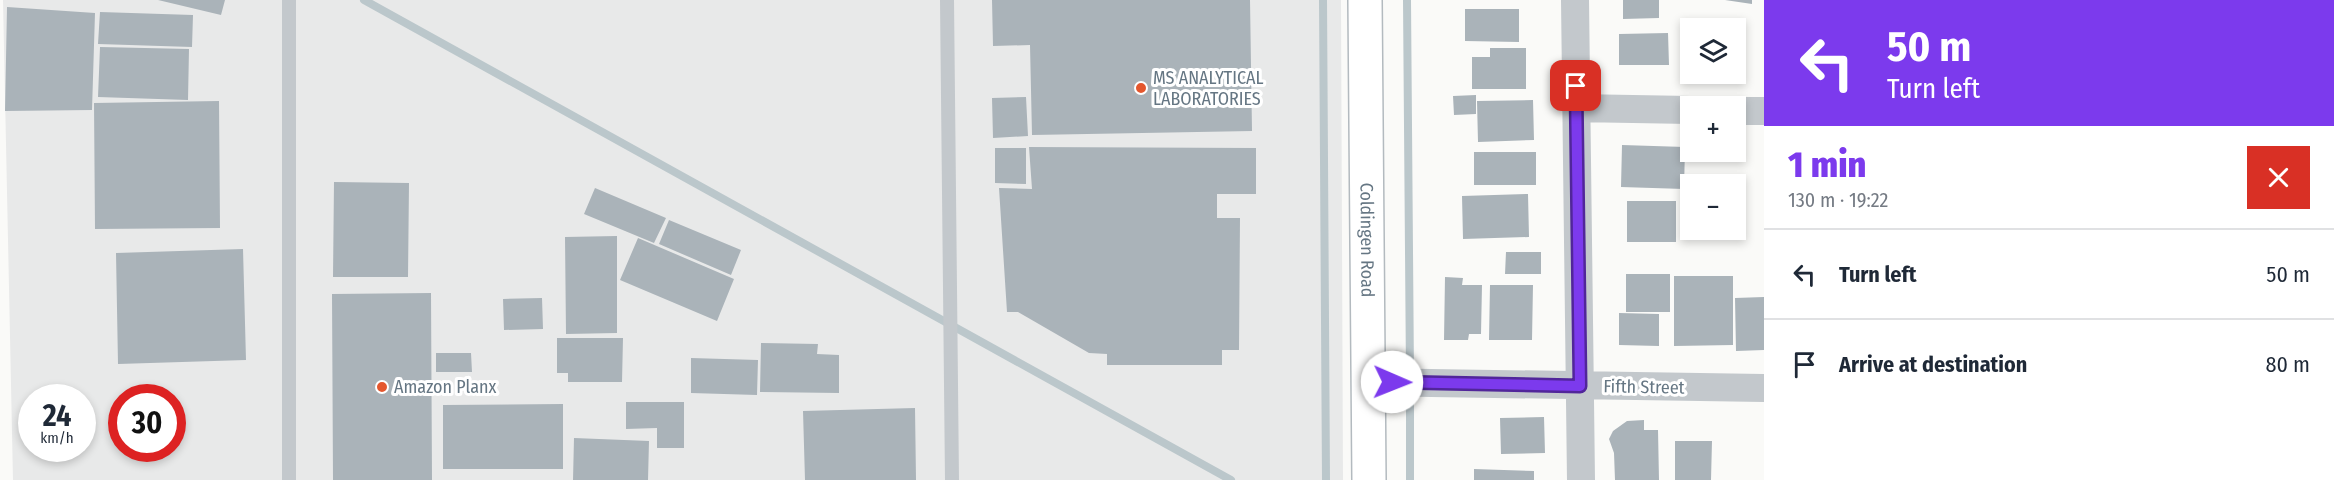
<!DOCTYPE html>
<meta charset="utf-8">
<style>
:root{--surface:#fff;--page:#f6f6f7;--text:#1f2937;--muted:#747a83;--line:#e0e1e3;--accent:#7c3aed}
body{margin:0;font-family:"Fira Sans Condensed",sans-serif;background:var(--page);color:var(--text);height:100vh;display:flex;flex-direction:column;font-size:22px;white-space:nowrap}
*{box-sizing:border-box;margin:0}
p{font-size:20px;color:var(--muted)}
.icon{flex:none;width:33px;height:33px;fill:none;stroke:currentColor;stroke-width:2;stroke-linecap:round;stroke-linejoin:round}
.map{position:relative;flex:1;overflow:hidden}
.drawer{display:flex;flex-direction:column;background:var(--surface);width:570px}
.drawer>*{flex:none}
.guide{background:#7c3aed;color:#fff;overflow:hidden}
.buttons{position:absolute;left:1680px;top:18px;display:grid;gap:12px}
.buttons a{display:grid;place-items:center;width:66px;height:66px;border-radius:0px;background:var(--surface);box-shadow:0 3px 9px #0003;font-size:30px}
.speed{position:absolute;left:18px;top:384px;display:flex;gap:12px;font-size:30px;font-weight:700;text-align:center}
.speed>*{display:grid;place-content:center;width:78px;height:78px;border-radius:50%;background:var(--surface);box-shadow:0 3px 9px #0003;line-height:1}
.speed small{font-size:15px;font-weight:400}
.speed .limit{border:9px solid #d22;background:#fff;color:#111}
.pin{position:absolute;display:grid;place-items:center;width:51px;height:51px;color:#fff;margin:-26px;border-radius:12px;box-shadow:0 3px 9px #0006}
.me{position:absolute;width:66px;margin:-33px;rotate:91deg;stroke-linejoin:round;filter:drop-shadow(0 0 4px #0008)}
.turn{display:flex;align-items:center;gap:21px;height:126px;padding:0 24px;font-size:27px}
.turn .icon{width:78px;height:78px;stroke-width:2.5}
.turn b{display:block;font-size:42px;line-height:51px}
.round{display:grid;place-items:center;flex:none;width:63px;height:63px;border-radius:0px;background:var(--page)}
.summary{display:flex;align-items:center;justify-content:space-between;height:102px;padding:0 24px}
h1{font-size:36px;font-weight:800;line-height:45px;color:var(--accent)}
ul{padding:0;list-style:none}
li{display:flex;align-items:center;gap:18px;height:90px;padding:0 24px;border-top:2px solid var(--line)}
li div{flex:1}
li b{display:block;font-size:22px}
li em{font-style:normal}
main{display:flex;flex:1;min-height:0}
.map>svg:first-child{display:block}
</style>
<main>
<div class="map">
<svg width="1764" height="480" viewBox="0 0 1764 480">
<rect width="100%" height="100%" fill="#fafaf8"/>
<path fill="#e8e9e9" fill-rule="evenodd" d="M3 0H1341L1343 480H13ZM32 398H82V448H32ZM122 398H172V448H122Z"/>
<g fill="none" stroke-linecap="round" stroke-linejoin="round">
<path stroke="#bbc7cb" stroke-width="8" d="M364 0 1231 480
M1323 0 1326 480
M1407 0 1410 376
M1410 388V480"/>
</g>
<path fill="#aab3b9" d="M158 0H225L221 15Z
M992 0H1250L1252 131 1032 135 1030 45 993 46Z
M1623 0H1659V18L1623 19Z
M1725 0H1752V4Z
M7 7 95 13 92 110 5 111Z
M1465 9H1519V42L1465 41Z
M100 12 193 15 192 47 98 44Z
M1668 33 1669 65H1619V34Z
M100 47 189 49 188 100 98 97Z
M1490 48H1526V89H1472V57H1490Z
M1476 95V114L1454 115 1453 96Z
M1026 97 1028 136 993 138 992 98Z
M1533 100 1534 140 1478 142 1477 101Z
M219 101 220 228 95 229 94 103Z
M1622 145 1685 147 1684 189 1621 187Z
M1029 147 1256 148V194H1217V218H1240L1239 350H1222V365H1107V354L1089 353 1018 312H1007L999 188 1032 189Z
M995 148H1026V184L995 183Z
M1474 152H1536V185H1474Z
M334 182 409 183 408 277H333Z
M595 188 666 218 654 243 584 214Z
M1528 194 1529 237 1463 239 1462 196Z
M1627 201H1676V242H1627Z
M669 220 741 250 731 275 659 244Z
M617 236V333L566 334 565 237Z
M638 238 734 279 717 321 620 280Z
M243 249 246 360 118 364 116 253Z
M1506 252H1541V274H1505Z
M1626 274H1670V312H1626Z
M1674 276H1733V345L1674 346Z
M1445 277 1463 278 1462 285H1482L1481 334H1469L1468 340H1444Z
M1490 285H1533L1532 340H1489Z
M431 293 432 480H333L332 294Z
M1764 297V350L1736 351 1735 298Z
M542 298 543 329 504 330 503 299Z
M1619 313 1659 314V346L1619 345Z
M557 338H623L622 382H568V373H557Z
M761 343 818 344 817 354 839 355V393L760 392Z
M436 353H471L472 372H436Z
M691 358 758 360 757 395 691 393Z
M626 402H684V448H657V428L626 429Z
M563 404V469H443V405Z
M915 408 916 480H805L803 411Z
M1544 417 1545 453 1501 454 1500 418Z
M1644 420V430H1658L1659 480H1615L1614 453 1609 439 1613 431 1627 421Z
M574 438 649 441 648 480H573Z
M1675 441H1712L1711 480H1675Z
M1474 469 1534 471V480H1474Z"/>
<g fill="none" stroke-linecap="round" stroke-linejoin="round">
<defs>
<g id="secondary">
<path id="s1" d="M1365 0 1369 480"/>
</g>
</defs>
<use href="#secondary" stroke="#b3babf" stroke-width="36"/>
<path stroke="#c3c8cc" stroke-width="14" d="M289 0V480
M947 0 952 480"/>
<path stroke="#c3c8cc" stroke-width="28" d="M1575 0 1581 480
M1576 108 1690 110
M1736 111H1764
M1368 382 1764 388"/>
<use href="#secondary" stroke="#fff" stroke-width="33"/>
</g>
<g fill="none" stroke-linecap="round" stroke-linejoin="round">
<defs>
<path id="route" d="M1392 382 1580 386 1576 86"/>
</defs>
<use href="#route" stroke="#51269a" stroke-width="15"/>
<use href="#route" stroke="#7c3aed" stroke-width="10"/>
</g>
<g fill="#e4572e" stroke="#fff" stroke-width="2">
<circle cx="1141" cy="88" r="6"/>
<circle cx="382" cy="387" r="6"/>
</g>
<g text-anchor="middle" dominant-baseline="central" stroke-width="6" stroke-linejoin="round" paint-order="stroke">
<g font-size="18" fill="#657683" stroke="#fff" text-anchor="start">
<text x="1153" y="78">MS ANALYTICAL<tspan x="1153" dy="21">LABORATORIES</tspan></text>
<text x="394" y="387">Amazon Planx</text>
</g>
<g font-size="18" fill="#657683" stroke="#fff">
<text stroke="none"><textPath href="#s1" startOffset="240">Coldingen Road</textPath></text>
<text transform="translate(1644 387) rotate(1)">Fifth Street</text>
</g>
</g>
</svg>
<div class="buttons">
<a><svg class="icon" aria-label="layers" viewBox="0 0 24 24"><path d="M12 4l9 5-9 5-9-5zM3 14l9 5 9-5"/></svg></a>
<a>+</a>
<a>−</a>
</div>
<div class="speed"><div>24<small>km/h</small></div><div class="limit">30</div></div>
<div class="pin" style="left:1576px;top:86px;background:#d93025"><svg class="icon" aria-label="arrive" viewBox="0 0 24 24"><path d="M6 21V4h12l-3 4 3 4H6"/></svg></div>
<svg class="me" style="left:1392px;top:382px" viewBox="-20 -20 40 40"><circle r="19" fill="#fff"/><path d="M0-13L10 11 0 6-10 11z" fill="#7c3aed"/></svg>
</div>
<section class="drawer">
<div class="guide">
<div class="turn"><svg class="icon" aria-label="left" viewBox="0 0 24 24"><path d="M17 20v-9H6M10 6l-5 5 5 5"/></svg><div><b>50 m</b>Turn left</div></div>
</div>
<div class="summary"><div><h1>1 min</h1><p>130 m · 19:22</p></div><a class="round" style="background:#d93025;color:#fff"><svg class="icon" aria-label="close" viewBox="0 0 24 24"><path d="M6 6l12 12M18 6L6 18"/></svg></a></div>
<ul>
<li><svg class="icon" aria-label="left" viewBox="0 0 24 24"><path d="M17 20v-9H6M10 6l-5 5 5 5"/></svg><div><b>Turn left</b></div><em>50 m</em></li>
<li><svg class="icon" aria-label="arrive" viewBox="0 0 24 24"><path d="M6 21V4h12l-3 4 3 4H6"/></svg><div><b>Arrive at destination</b></div><em>80 m</em></li>
</ul>
</section>
</main>
